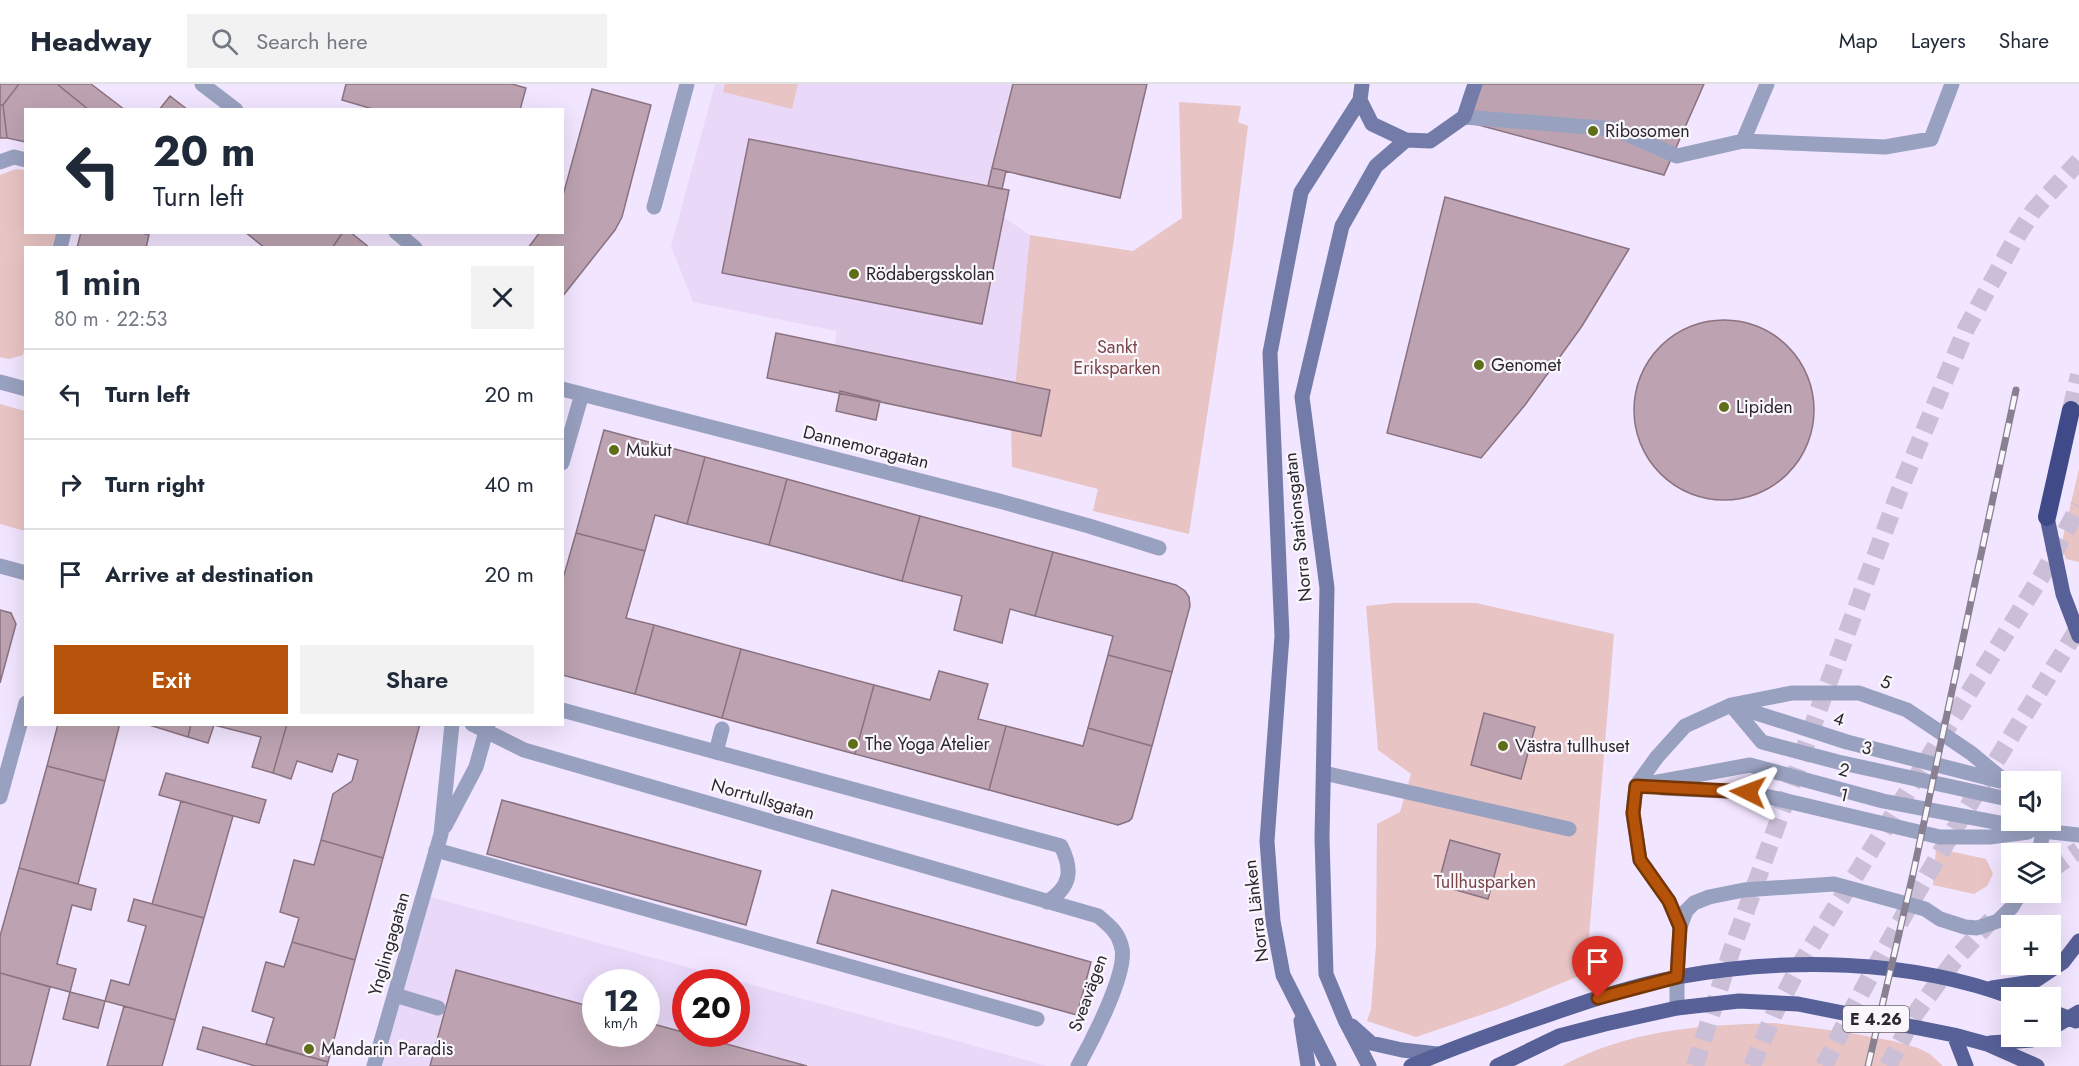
<!DOCTYPE html>
<meta charset="utf-8">
<style>
:root{--surface:#fff;--page:#f2f2f3;--text:#1f2937;--muted:#747a83;--line:#e0e1e3;--accent:#b45309}
body{margin:0;font-family:Jost,sans-serif;background:var(--page);color:var(--text);height:100vh;display:flex;flex-direction:column;font-size:22px;white-space:nowrap}
*{box-sizing:border-box;margin:0}
p{font-size:20px;color:var(--muted)}
.icon{flex:none;width:33px;height:33px;fill:none;stroke:currentColor;stroke-width:2;stroke-linecap:round;stroke-linejoin:round}
.map{position:relative;flex:1;overflow:hidden}
.panel{position:absolute;left:24px;top:162px;width:540px;height:480px;display:flex;flex-direction:column;background:var(--surface);border-radius:0px;box-shadow:0 6px 24px #0002}
.panel>*{flex:none}
.banner{position:absolute;left:24px;top:24px;width:540px;height:126px;border-radius:0px;box-shadow:0 6px 24px #0002;background:#fff;color:var(--text);overflow:hidden}
.fabs{position:absolute;left:2001px;top:687px;display:grid;gap:12px}
.fabs a{display:grid;place-items:center;width:60px;height:60px;border-radius:0px;background:var(--surface);box-shadow:0 6px 24px #0002;font-size:30px}
.speed{position:absolute;left:582px;top:885px;display:flex;gap:12px;font-size:30px;font-weight:700;text-align:center}
.speed>*{display:grid;place-content:center;width:78px;height:78px;border-radius:50%;background:var(--surface);box-shadow:0 6px 24px #0002;line-height:1}
.speed small{font-size:15px;font-weight:400}
.speed .limit{border:9px solid #d22;background:#fff;color:#111}
.pin{position:absolute;display:grid;place-items:center;width:51px;height:51px;color:#fff;margin:-62px -26px;border-radius:50% 50% 50% 0;rotate:-45deg;box-shadow:0 0 6px #0007}
.pin .icon{rotate:45deg}
.me{position:absolute;width:66px;margin:-33px;rotate:273deg;stroke-linejoin:round;filter:drop-shadow(0 0 4px #0008)}
.turn{display:flex;align-items:center;gap:21px;height:126px;padding:0 30px;font-size:27px}
.turn .icon{width:78px;height:78px;stroke-width:2.5}
.turn b{display:block;font-size:42px;line-height:51px}
.round{display:grid;place-items:center;flex:none;width:63px;height:63px;border-radius:0px;background:var(--page)}
.overview{display:flex;align-items:center;justify-content:space-between;height:102px;padding:0 30px}
h1{font-size:36px;font-weight:600;line-height:45px}
.button{display:flex;gap:12px;margin-top:auto;padding:12px 30px}
.button a{flex:1;height:69px;border-radius:0px;background:var(--accent);color:#fff;font-size:24px;font-weight:600;line-height:69px;text-align:center}
.button a+a{background:var(--page);color:var(--text)}
ul{padding:0;list-style:none}
li{display:flex;align-items:center;gap:18px;height:90px;padding:0 30px;border-top:2px solid var(--line)}
li div{flex:1}
li b{display:block;font-size:22px}
li em{font-style:normal}
header{display:flex;align-items:center;gap:36px;box-sizing:border-box;height:84px;padding:0 30px;background:var(--surface);border-bottom:2px solid var(--line)}
header strong{font-size:28px}
nav{display:flex;gap:33px;margin-inline-start:auto;font-size:21px}
.search{width:420px;height:54px;background:var(--page);display:flex;align-items:center;gap:15px;box-sizing:border-box;padding:0 21px;border-radius:0px;color:var(--muted);font-size:22px}
.map>svg:first-child{display:block}
</style>
<header>
<strong>Headway</strong>
<div class="search"><svg class="icon" aria-label="search" viewBox="0 0 24 24"><circle cx="10" cy="10" r="6"/><path d="M15 15l6 6"/></svg>Search here</div>
<nav><a>Map</a><a>Layers</a><a>Share</a></nav>
</header>
<div class="map">
<svg width="2079" height="982" viewBox="0 0 2079 982">
<rect width="100%" height="100%" fill="#f2e5ff"/>
<path fill="#e9d8f8" fill-rule="evenodd" d="M715 0H1147L1120 114 993 84 1003 133 1030 151 1011 344 827 300 837 247 693 218 671 162Z
M420 810 1048 982H373ZM596 898H646V950H596ZM686 898H736V950H686Z"/>
<path fill="#e9c4c4" d="M725 0H798L792 25 723 8Z
M1179 18 1241 22 1238 38 1248 42 1234 155 1189 450 1093 427 1098 405 1012 383 1011 344 1030 151 1133 167 1182 134Z
M16 85 25 86 26 148 56 149 52 163 26 164 25 260 23 271 9 275 0 273V91Z
M0 320 25 327V447L0 440Z
M2079 385V478L2066 475 2061 462Z
M1393 519H1476L1614 550 1586 889 1504 923 1416 953 1367 937 1371 925 1376 861 1377 740 1400 728 1411 690 1378 666 1366 522Z
M1936 764 1986 775 1993 790 1987 802 1974 810 1933 801Z
M1774 939 1845 948 1893 957 1918 964 1930 970 1943 982H1562C1628 946 1700 941 1774 939Z"/>
<path fill="#bda3b1" stroke="#8a7280" stroke-width="1.5" d="M0 0H19L3 21H0Z
M19 0H57L89 26H26V58L7 54 3 21Z
M57 0H91L125 26H89Z
M346 0H512L526 4 520 26H376L342 16Z
M1013 0H1147L1120 114 992 84Z
M1477 0H1704L1664 91 1471 39Z
M592 5 651 21 622 133 615 146 562 213V164H528L540 148H562V115Z
M170 12 188 26H159Z
M0 21H3L7 54H0Z
M749 55 1009 106 982 240 722 189Z
M992 84 1006 87 1002 105 988 102Z
M1445 113 1629 165 1582 242 1525 321 1481 374 1387 349Z
M81 148H140L149 151 146 164H77Z
M245 148H343L332 164H265Z
M343 148H350L370 164H332Z
M1634 326a90 90 0 1 1 180 0a90 90 0 1 1-180 0Z
M776 249 1050 306 1041 352 767 294Z
M840 307 880 317 876 336 836 327Z
M604 346 705 373 687 440 655 431 645 467 576 449Z
M705 373 787 395 769 461 687 440Z
M787 395 920 432 902 497 769 461Z
M920 432 1053 468 1035 532 1010 525 1002 559 954 546 962 512 902 497Z
M576 449 645 467 626 534 654 541 635 610 562 591V498Z
M1053 468 1176 501 1185 507 1189 513 1190 522 1172 588 1108 571 1113 552 1035 532Z
M0 526 11 529 16 540 0 599Z
M654 541 741 565 722 634 635 610Z
M741 565 874 601 855 670 722 634Z
M1108 571 1172 588 1152 662 1088 644Z
M939 587 988 600 978 635 1006 642 989 706 855 670 874 601 930 616Z
M1484 629 1535 643 1521 695 1471 681Z
M58 640H118L119 643 105 697 47 682Z
M146 640H191L188 653Z
M191 640H287L273 689 252 683 261 653 214 641 208 659 188 653Z
M287 640H420L383 774 321 756 333 710 352 697 358 676 338 670 332 688 297 677 291 695 273 689Z
M1006 642 1083 662 1088 644 1152 662 1132 734 1129 737 1118 741 989 706Z
M47 682 105 697 78 800 19 784Z
M166 689 266 716 259 739 159 711Z
M502 716 761 787 746 841 487 770Z
M181 717 233 732 204 834 152 820Z
M321 756 383 774 355 876 292 858 299 834 280 828 294 776 314 781Z
M1450 756 1500 770 1488 815 1438 801Z
M19 784 96 805 91 826 72 821 57 880 76 885 70 908 0 889V852Z
M832 806 1091 878 1077 931 817 859Z
M134 815 204 834 175 936 105 917 111 896 129 901 146 842 128 837Z
M292 858 355 876 328 978 266 960 274 934 252 927 266 878 284 883Z
M456 886 596 924V950H646V938L807 982H430Z
M0 889 50 903 30 982H0Z
M70 908 105 917 98 944 63 935Z
M124 922 175 936 162 982H107Z
M203 943 328 978 327 982H255L197 965Z"/>
<g fill="none" stroke-linecap="round" stroke-linejoin="round">
<path stroke="#cabfd6" stroke-width="18" stroke-dasharray="18 9" stroke-linecap="butt" d="M2071 326 2079 291
M2050 786 2079 766
M1695 982 1731 868 1821 619 1899 408 1966 245 2017 152 2034 126 2079 77
M1752 982 1775 928 1801 879 2044 488 2079 422
M1824 982C1898 830 1990 687 2079 543
M1888 982 1915 930 1954 877 1994 833"/>
<path stroke="#99a1c0" stroke-width="15" d="M1464 33 1615 45 1677 72 1743 57 1885 63 1931 55 1952 0
M1743 57 1767 0
M1731 621 1762 658 1838 678 2012 716
M1731 621 1847 658 2000 697
M716 668 722 645
M1324 689 1569 745
M1636 702 1750 681 1883 717 2043 747 2079 751
M1662 704 1748 708 1940 753H1990L2028 748
M436 766 1037 935
M2039 770 2043 747 2039 739
M1680 843 1669 817 1640 776 1633 730 1636 702 1657 673 1685 642 1731 621 1792 609H1859L1907 626 1971 669 2012 703
M395 911 438 924
M1677 924V893L1680 843 1686 827 1694 819 1709 813 1744 806 1834 800 1925 825 1940 835 1965 843 1977 844 1998 837 2012 823 2021 808"/>
<path stroke="#99a1c0" stroke-width="15" d="M202 0 236 26
M0 78 14 73 26 76
M654 123 687 0
M396 148 415 164
M60 164 64 148
M0 298 26 305
M562 305 1003 418 1089 442 1159 464
M562 379 582 310
M0 482 26 489
M562 626 1061 762C1073 786 1071 803 1047 818
M472 640 524 666 1098 832C1110 842 1119 849 1122 865 1127 890 1091 959 1078 982
M0 713 26 619
M445 742 476 683 488 640
M374 982 441 750 452 640"/>
<path stroke="#737ca9" stroke-width="15" d="M1360 16 1372 40 1406 56 1430 57 1464 33 1475 0
M1301 937 1308 982
M1352 942 1371 959 1402 966 1437 970
M1329 982 1283 891 1273 837 1267 757 1282 552 1270 269 1301 108 1360 16 1362 0
M1369 982 1345 936 1326 890 1322 754 1327 504 1302 313 1342 142 1376 82 1406 56"/>
<path stroke="#576198" stroke-width="15" d="M2047 433 2063 510 2079 552
M1992 904 2033 898 2063 878 2079 857
M2050 927 2076 937
M2050 945 2079 928
M1954 951 1966 982
M1990 959 2032 956 2038 952
M1411 982C1447 966 1484 953 1521 940 1572 923 1624 903 1678 893 1786 873 1910 875 2014 914
M1497 982 1559 952 1605 940 1677 924 1739 917 1798 920 1954 951 1987 960 2037 982"/>
<path stroke="#414a89" stroke-width="18" d="M2047 433 2071 326"/>
<defs>
<path id="rail" d="M1868 982 1913 790 2016 306"/>
</defs>
<use href="#rail" stroke="#898091" stroke-width="7"/>
<use href="#rail" stroke="#faf7fc" stroke-width="4.5" stroke-dasharray="14" stroke-linecap="butt"/>
</g>
<g fill="none" stroke-linecap="round" stroke-linejoin="round">
<defs>
<path id="route" d="M1598 914 1677 893 1680 843 1669 817 1640 776 1633 729 1636 702 1748 708"/>
</defs>
<use href="#route" stroke="#753606" stroke-width="15"/>
<use href="#route" stroke="#b45309" stroke-width="10"/>
</g>
<g fill="#5f6e18" stroke="#faf7fc" stroke-width="2">
<circle cx="1593" cy="47" r="6"/>
<circle cx="854" cy="190" r="6"/>
<circle cx="1479" cy="281" r="6"/>
<circle cx="1724" cy="323" r="6"/>
<circle cx="614" cy="366" r="6"/>
<circle cx="853" cy="660" r="6"/>
<circle cx="1503" cy="662" r="6"/>
<circle cx="309" cy="965" r="6"/>
</g>
<g text-anchor="middle" dominant-baseline="central" stroke-width="4.5" stroke-linejoin="round" paint-order="stroke">
<rect fill="#faf7fc" stroke="#6a656e" stroke-width="1.5" x="1843" y="922" width="66" height="26" rx="4.5"/>
<g font-size="16" font-weight="bold" fill="#2c2731">
<text x="1876" y="935">E 4.26</text>
</g>
<g font-size="18" fill="#2c2731" stroke="#faf7fc" text-anchor="start">
<text x="1605" y="47">Ribosomen</text>
<text x="866" y="190">Rödabergsskolan</text>
<text x="1491" y="281">Genomet</text>
<text x="1736" y="323">Lipiden</text>
<text x="626" y="366">Mukut</text>
<text x="865" y="660">The Yoga Atelier</text>
<text x="1515" y="662">Västra tullhuset</text>
<text x="321" y="965">Mandarin Paradis</text>
</g>
<g font-size="18" fill="#7c4649" stroke="#faf7fc">
<text x="1117" y="263">Sankt<tspan x="1117" dy="21">Eriksparken</tspan></text>
<text x="1485" y="798">Tullhusparken</text>
</g>
<g font-size="18" fill="#2c2731" stroke="#faf7fc">
<text transform="translate(866 363) rotate(14)">Dannemoragatan</text>
<text transform="translate(1298 443) rotate(-96)">Norra Stationsgatan</text>
<text transform="translate(1886 598) rotate(18)">5</text>
<text transform="translate(1839 635) rotate(18)">4</text>
<text transform="translate(1867 664) rotate(13)">3</text>
<text transform="translate(1844 686) rotate(15)">2</text>
<text transform="translate(1844 711) rotate(13)">1</text>
<text transform="translate(763 715) rotate(16)">Norrtullsgatan</text>
<text transform="translate(1256 827) rotate(-97)">Norra Länken</text>
<text transform="translate(389 860) rotate(-74)">Ynglingagatan</text>
<text transform="translate(1088 909) rotate(-70)">Sveavägen</text>
</g>
</g>
</svg>
<div class="fabs">
<a><svg class="icon" aria-label="sound" viewBox="0 0 24 24"><path d="M4 9h4l5-4v14l-5-4H4zM17 9q2 3 0 6"/></svg></a>
<a><svg class="icon" aria-label="layers" viewBox="0 0 24 24"><path d="M12 4l9 5-9 5-9-5zM3 14l9 5 9-5"/></svg></a>
<a>+</a>
<a>−</a>
</div>
<div class="speed"><div>12<small>km/h</small></div><div class="limit">20</div></div>
<div class="pin" style="left:1598px;top:914px;background:#d93025"><svg class="icon" aria-label="arrive" viewBox="0 0 24 24"><path d="M6 21V4h12l-3 4 3 4H6"/></svg></div>
<svg class="me" style="left:1748px;top:708px" viewBox="-20 -20 40 40"><path d="M0-17L14 15 0 8-14 15z" fill="#b45309" stroke="#fff" stroke-width="4"/></svg>
<div class="banner">
<div class="turn"><svg class="icon" aria-label="left" viewBox="0 0 24 24"><path d="M17 20v-9H6M10 6l-5 5 5 5"/></svg><div><b>20 m</b>Turn left</div></div>
</div>
<section class="panel">
<div class="overview"><div><h1>1 min</h1><p>80 m · 22:53</p></div><a class="round"><svg class="icon" aria-label="close" viewBox="0 0 24 24"><path d="M6 6l12 12M18 6L6 18"/></svg></a></div>
<ul>
<li><svg class="icon" aria-label="left" viewBox="0 0 24 24"><path d="M17 20v-9H6M10 6l-5 5 5 5"/></svg><div><b>Turn left</b></div><em>20 m</em></li>
<li><svg class="icon" aria-label="right" viewBox="0 0 24 24"><path d="M7 20v-9h11M14 6l5 5-5 5"/></svg><div><b>Turn right</b></div><em>40 m</em></li>
<li><svg class="icon" aria-label="arrive" viewBox="0 0 24 24"><path d="M6 21V4h12l-3 4 3 4H6"/></svg><div><b>Arrive at destination</b></div><em>20 m</em></li>
</ul>
<div class="button"><a>Exit</a><a>Share</a></div>
</section>
</div>
